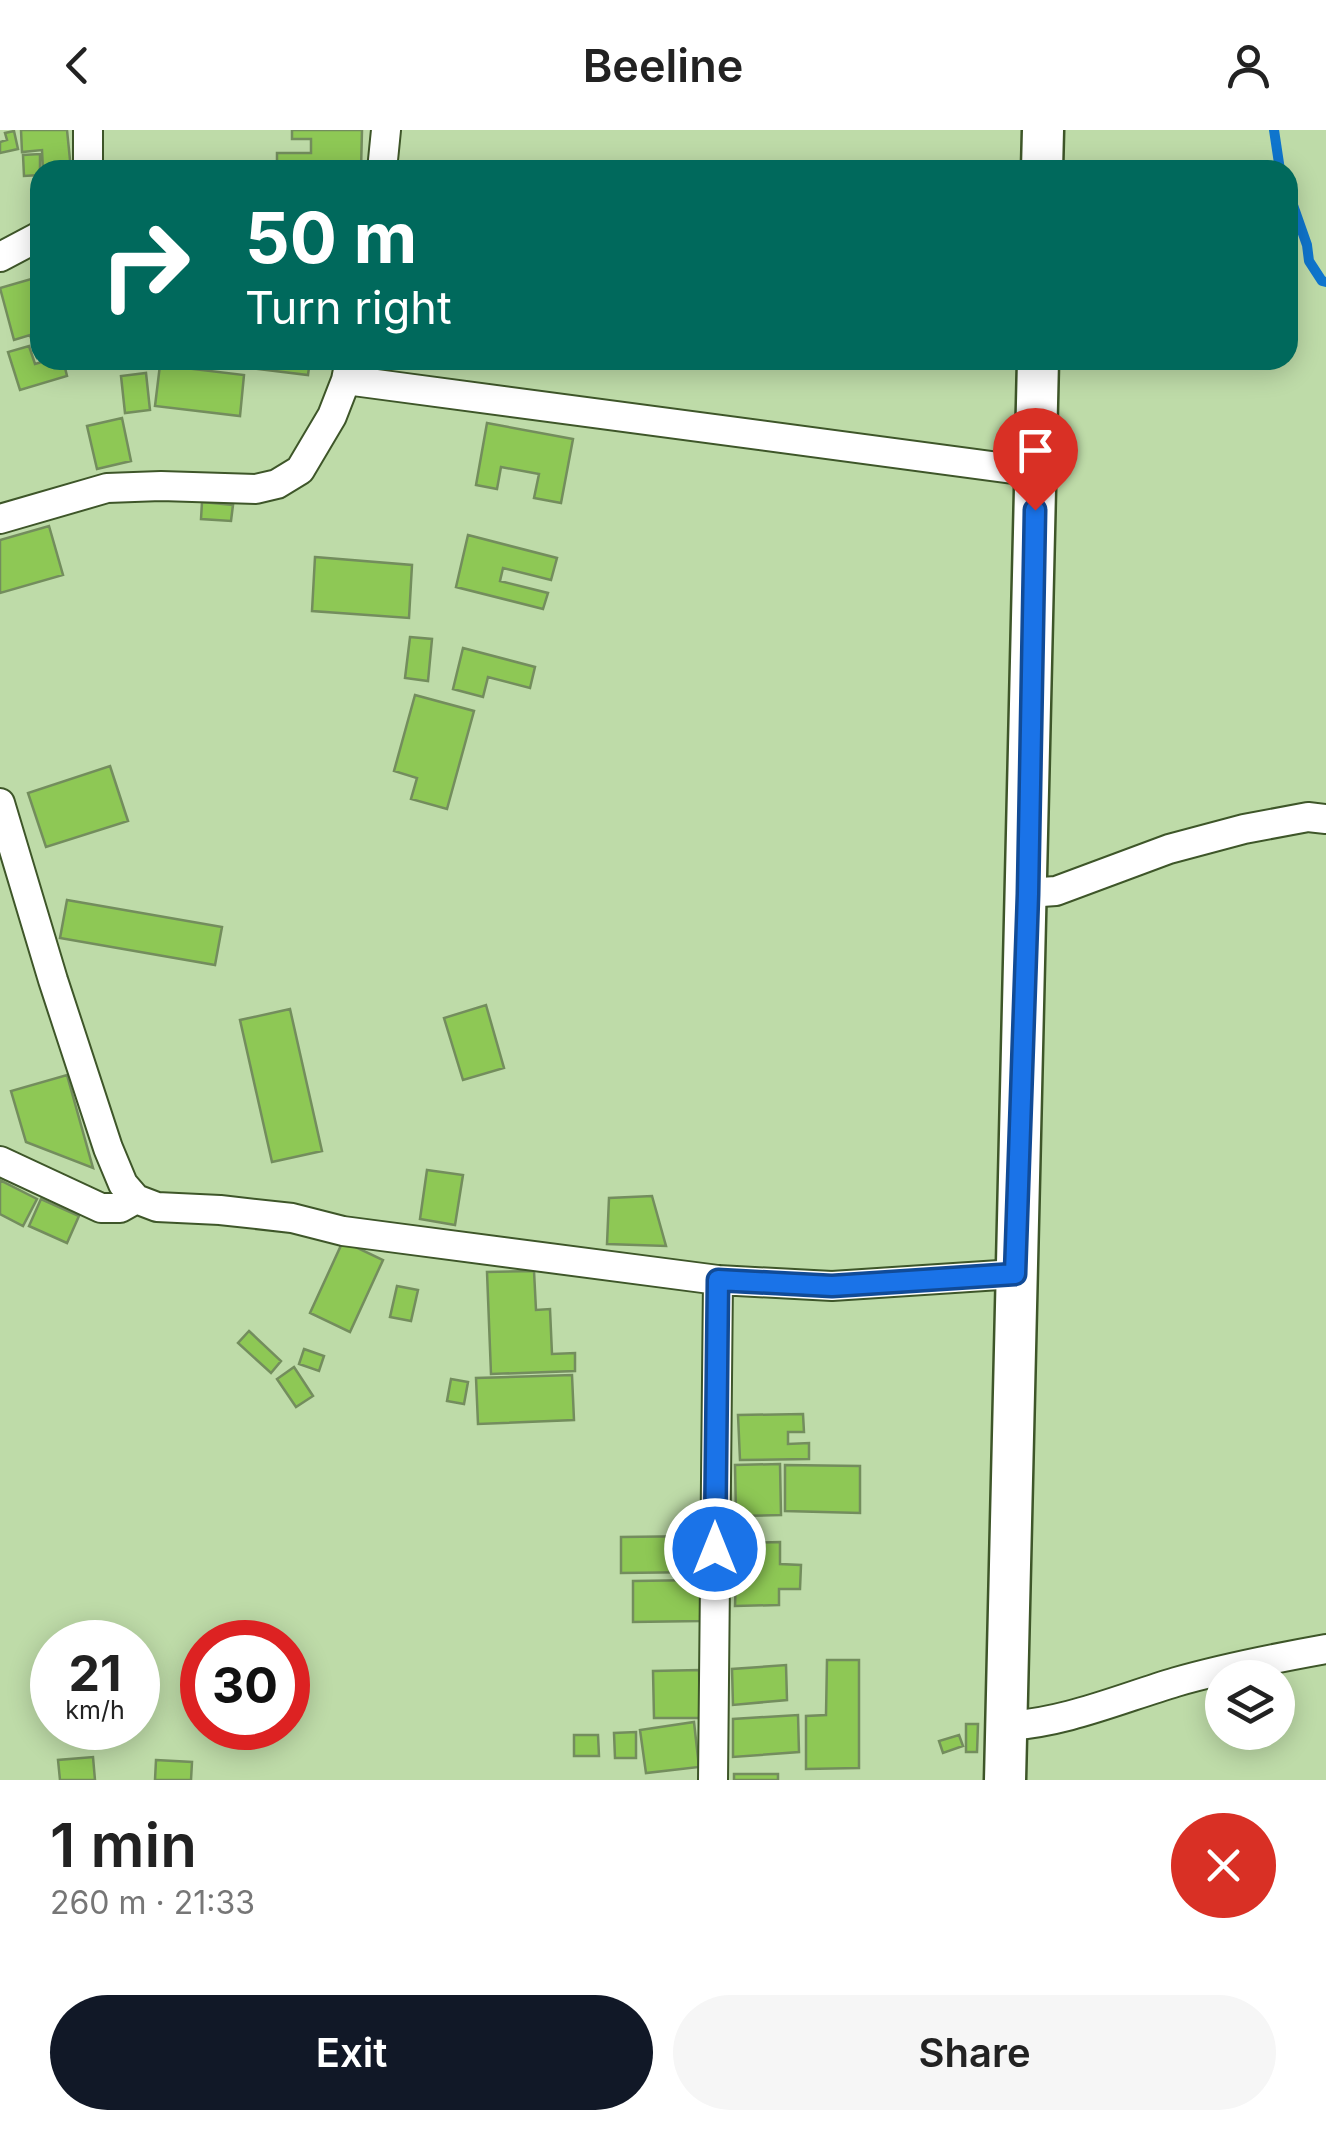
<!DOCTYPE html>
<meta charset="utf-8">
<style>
:root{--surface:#fff;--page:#f6f6f6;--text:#222;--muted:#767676;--accent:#111827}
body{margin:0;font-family:Inter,sans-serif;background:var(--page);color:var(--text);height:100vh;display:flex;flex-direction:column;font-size:38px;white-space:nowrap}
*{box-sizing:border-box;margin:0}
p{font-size:32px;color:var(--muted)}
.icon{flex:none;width:55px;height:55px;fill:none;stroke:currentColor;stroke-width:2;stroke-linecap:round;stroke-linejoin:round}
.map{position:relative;height:1650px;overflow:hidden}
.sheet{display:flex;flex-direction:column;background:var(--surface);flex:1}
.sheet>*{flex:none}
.top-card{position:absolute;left:30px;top:30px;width:1268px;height:210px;border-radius:30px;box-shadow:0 5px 25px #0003;background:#00695c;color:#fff;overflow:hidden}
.tools{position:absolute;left:1205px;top:1530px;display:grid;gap:20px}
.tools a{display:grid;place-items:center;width:90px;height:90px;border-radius:50%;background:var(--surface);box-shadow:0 5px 25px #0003;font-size:50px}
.speed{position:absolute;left:30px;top:1490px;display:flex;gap:20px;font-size:50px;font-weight:700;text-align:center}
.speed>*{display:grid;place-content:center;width:130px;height:130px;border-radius:50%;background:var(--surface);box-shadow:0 5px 25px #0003;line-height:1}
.speed small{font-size:25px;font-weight:400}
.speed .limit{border:15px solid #d22;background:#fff;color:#111}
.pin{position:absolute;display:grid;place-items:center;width:85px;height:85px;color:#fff;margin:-102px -42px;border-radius:50% 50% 50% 0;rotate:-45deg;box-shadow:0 0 10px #0007}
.pin .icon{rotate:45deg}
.me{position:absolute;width:110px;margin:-55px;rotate:0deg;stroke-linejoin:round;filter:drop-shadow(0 0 8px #0008)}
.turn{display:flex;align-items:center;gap:35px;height:210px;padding:0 50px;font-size:45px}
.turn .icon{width:130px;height:130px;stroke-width:2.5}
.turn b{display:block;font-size:70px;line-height:85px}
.round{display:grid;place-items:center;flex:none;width:105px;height:105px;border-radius:52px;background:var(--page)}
.overview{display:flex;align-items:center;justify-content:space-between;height:170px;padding:0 50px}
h1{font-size:60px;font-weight:600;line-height:75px}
.button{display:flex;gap:20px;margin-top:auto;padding:20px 50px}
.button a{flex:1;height:115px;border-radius:60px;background:var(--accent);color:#fff;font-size:40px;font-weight:600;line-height:115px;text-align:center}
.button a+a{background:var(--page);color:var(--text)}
header{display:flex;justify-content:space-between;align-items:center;height:130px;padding:0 50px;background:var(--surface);font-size:45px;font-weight:600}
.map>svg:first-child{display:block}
</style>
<header><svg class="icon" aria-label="back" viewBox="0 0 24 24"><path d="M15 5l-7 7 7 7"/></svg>Beeline<svg class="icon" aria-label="person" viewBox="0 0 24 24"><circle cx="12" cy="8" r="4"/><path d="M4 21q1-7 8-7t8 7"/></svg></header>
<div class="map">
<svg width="1326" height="1650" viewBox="0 0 1326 1650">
<rect width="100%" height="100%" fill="#bedba8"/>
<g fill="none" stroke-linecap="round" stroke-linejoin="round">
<path stroke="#0f75cd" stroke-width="10" d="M1274 0 1280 40
M1288 61 1307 115 1309 131 1322 151 1326 152"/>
</g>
<path fill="#8ec855" stroke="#738d5d" stroke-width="2.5" d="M21 0H67L71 40H43L42 20 22 22Z
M292 0H362L361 40H277V23H311V9H292Z
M14 1 18 19 0 23V12L7 10 5 3Z
M40 24V45L24 46 23 25Z
M38 147 40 154V227L37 228 30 205 14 210 0 158Z
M29 216 35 234 49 230H63L67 246 20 260 8 222Z
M185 230H310L308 245Z
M160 235 244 245 240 286 155 276Z
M146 243 150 280 125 283 121 246Z
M122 288 131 331 97 339 87 296Z
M487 293 573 309 561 373 534 368 539 344 501 337 497 359 476 355Z
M202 372 233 375 231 391 201 389Z
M49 396 63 445 0 463V410Z
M468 405 557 428 551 450 503 438 500 451 548 463 543 479 456 457Z
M315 427 412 435 409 488 312 481Z
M410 507 432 509 428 551 405 548Z
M463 518 535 537 530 558 488 547 483 567 453 559Z
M415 565 474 581 447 679 411 669 417 648 394 641Z
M110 636 128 691 46 717 28 663Z
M67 770 222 797 215 835 60 808Z
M486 875 504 938 463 950 444 888Z
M290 879 322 1021 272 1032 240 890Z
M67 945 93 1038 26 1012 11 961Z
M427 1040 463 1045 455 1095 420 1089Z
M0 1050 37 1069 23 1096 0 1084Z
M652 1066 666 1116 607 1114 609 1068Z
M41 1069 79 1086 67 1113 29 1096Z
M343 1111 383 1130 350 1202 310 1183Z
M534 1141 536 1180 550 1179 552 1224 575 1223V1241L491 1244 487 1142Z
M397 1156 418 1160 411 1191 390 1187Z
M249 1201 281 1231 271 1243 238 1213Z
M304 1219 324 1226 319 1241 299 1234Z
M294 1237 313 1266 296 1277 277 1249Z
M572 1245 574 1290 478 1294 476 1248Z
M451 1249 468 1252 464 1274 447 1271Z
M803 1284 804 1302H788V1314L809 1313V1329L740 1330 738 1285Z
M780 1334 781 1385 736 1386 735 1335Z
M785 1335 860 1336V1383L785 1381Z
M701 1406V1442L621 1443V1407Z
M780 1412V1434L801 1435 800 1459H779V1475L735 1476 737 1413Z
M700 1450 701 1491 633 1492V1451Z
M827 1530H859V1638L806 1639V1586L826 1585Z
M786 1535 787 1570 733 1575 732 1539Z
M699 1540 700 1588H654L653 1541Z
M798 1585 799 1622 733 1627V1589Z
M694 1592 699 1637 646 1643 640 1600Z
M966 1594H978L977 1622H966Z
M636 1602V1628H615L614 1603Z
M574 1605H598L599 1626H574Z
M959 1605 963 1616 943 1623 939 1611Z
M93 1627 95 1650H60L58 1630Z
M156 1630 192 1632 191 1650H155Z
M734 1644H778V1650H734Z"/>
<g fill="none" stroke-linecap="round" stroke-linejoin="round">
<defs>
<path id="minor" d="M88 40V0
M382 40 386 0
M0 127 40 106
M346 250 1036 342
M0 389 107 358 161 356 256 359 277 354 300 340 332 286 346 250 350 230
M0 673 53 850 108 1018 123 1054 136 1069 157 1077 220 1080 292 1088 343 1101 718 1150 832 1156 1015 1144
M1027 763 1056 761 1169 719 1244 699 1308 687 1326 689
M0 1031 101 1078H120L136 1069
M1005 1596C1065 1593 1119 1569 1176 1552 1225 1538 1276 1528 1326 1519
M713 1650 718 1150"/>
<path id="secondary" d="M1042 40 1043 0
M1005 1650 1038 230"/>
</defs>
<use href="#minor" stroke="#3e5629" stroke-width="32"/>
<use href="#secondary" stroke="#3e5629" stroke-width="45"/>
<use href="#minor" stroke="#fff" stroke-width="28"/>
<use href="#secondary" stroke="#fff" stroke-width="40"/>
</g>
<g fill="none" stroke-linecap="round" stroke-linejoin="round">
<defs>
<path id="route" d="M715 1419 718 1150 832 1156 1015 1144 1028 764 1035 380"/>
</defs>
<use href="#route" stroke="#114b97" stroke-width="25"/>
<use href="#route" stroke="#1a73e8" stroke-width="18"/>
</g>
</svg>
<div class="tools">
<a><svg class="icon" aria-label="layers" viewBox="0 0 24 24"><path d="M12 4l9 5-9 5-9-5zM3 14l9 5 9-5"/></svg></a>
</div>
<div class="speed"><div>21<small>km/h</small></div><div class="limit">30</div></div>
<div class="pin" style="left:1035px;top:380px;background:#d93025"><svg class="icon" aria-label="arrive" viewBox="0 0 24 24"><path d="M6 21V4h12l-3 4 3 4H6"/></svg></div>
<svg class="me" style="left:715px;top:1419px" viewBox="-20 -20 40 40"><circle r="17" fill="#1a73e8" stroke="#fff" stroke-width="3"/><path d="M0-11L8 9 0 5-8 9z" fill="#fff"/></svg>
<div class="top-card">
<div class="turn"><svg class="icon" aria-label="right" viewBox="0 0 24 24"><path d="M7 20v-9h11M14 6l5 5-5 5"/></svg><div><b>50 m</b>Turn right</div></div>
</div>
</div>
<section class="sheet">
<div class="overview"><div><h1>1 min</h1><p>260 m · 21:33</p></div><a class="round" style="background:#d93025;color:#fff"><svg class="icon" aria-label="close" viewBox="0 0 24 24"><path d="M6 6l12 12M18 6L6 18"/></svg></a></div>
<div class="button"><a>Exit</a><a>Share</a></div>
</section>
